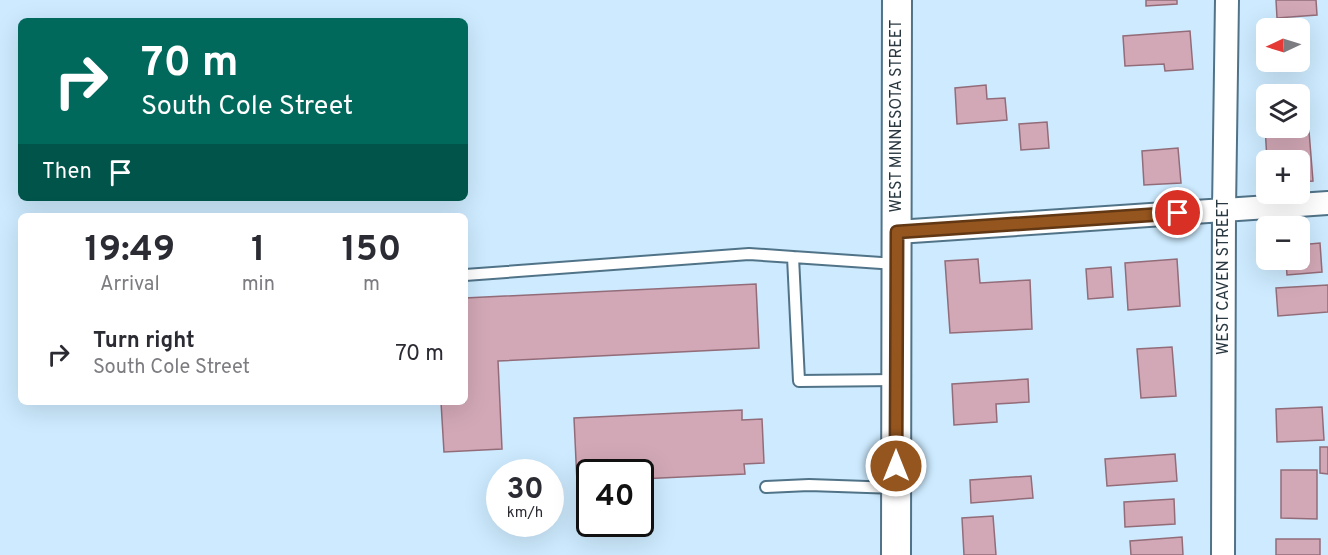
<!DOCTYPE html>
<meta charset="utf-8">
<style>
:root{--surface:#fff;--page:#f7f7f7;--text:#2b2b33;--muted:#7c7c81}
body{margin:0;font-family:Overpass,sans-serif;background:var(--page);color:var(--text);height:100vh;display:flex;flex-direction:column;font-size:22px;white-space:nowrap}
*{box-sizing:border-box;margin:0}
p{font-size:20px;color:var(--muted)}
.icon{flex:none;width:33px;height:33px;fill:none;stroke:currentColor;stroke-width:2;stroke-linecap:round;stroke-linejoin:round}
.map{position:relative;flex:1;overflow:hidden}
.drawer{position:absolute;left:18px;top:213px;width:450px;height:192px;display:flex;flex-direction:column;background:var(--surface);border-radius:9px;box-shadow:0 6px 24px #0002}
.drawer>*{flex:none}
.hud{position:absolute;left:18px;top:18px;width:450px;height:183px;border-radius:9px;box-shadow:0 6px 24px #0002;background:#00695c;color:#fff;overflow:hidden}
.needle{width:39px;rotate:266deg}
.buttons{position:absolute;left:1256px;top:18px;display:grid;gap:12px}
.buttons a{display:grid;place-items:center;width:54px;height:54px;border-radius:9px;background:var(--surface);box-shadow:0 6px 24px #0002;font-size:30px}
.speed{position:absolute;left:486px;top:459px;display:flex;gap:12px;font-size:30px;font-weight:700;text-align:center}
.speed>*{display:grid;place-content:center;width:78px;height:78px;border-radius:50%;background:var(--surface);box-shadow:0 6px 24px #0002;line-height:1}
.speed small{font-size:15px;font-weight:400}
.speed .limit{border:3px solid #111;border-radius:9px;background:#fff;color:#111}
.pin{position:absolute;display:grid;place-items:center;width:51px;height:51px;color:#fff;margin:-26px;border:3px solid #fff;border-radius:50%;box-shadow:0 2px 6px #0007}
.me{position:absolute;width:66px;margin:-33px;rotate:0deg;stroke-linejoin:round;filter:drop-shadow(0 0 4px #0008)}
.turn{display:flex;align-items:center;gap:21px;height:126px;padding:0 24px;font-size:27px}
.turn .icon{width:78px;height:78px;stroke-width:2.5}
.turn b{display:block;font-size:42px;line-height:51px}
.then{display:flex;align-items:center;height:57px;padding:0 24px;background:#0003;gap:12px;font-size:22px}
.eta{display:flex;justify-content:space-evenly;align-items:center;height:102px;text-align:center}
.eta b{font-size:36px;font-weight:700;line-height:42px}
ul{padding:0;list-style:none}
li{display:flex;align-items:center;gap:18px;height:78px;padding:0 24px}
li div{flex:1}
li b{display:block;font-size:22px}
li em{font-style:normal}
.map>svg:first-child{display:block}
</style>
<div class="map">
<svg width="1328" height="555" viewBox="0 0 1328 555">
<rect width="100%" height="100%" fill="#cdeafe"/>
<path fill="#d2a8b6" stroke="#936c79" stroke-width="1.5" d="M1146 0H1177V4L1146 6Z
M1276 0H1316L1317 15 1277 18Z
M1190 31 1193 69 1165 71 1164 64 1125 66 1123 36Z
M986 85 987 99 1005 98 1007 120 957 124 955 88Z
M1307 106 1313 181 1299 182V160H1267L1264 109H1266V128H1299V107Z
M1047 122 1049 148 1021 150 1019 124Z
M1178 148 1181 183 1144 185 1142 151Z
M1320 243 1322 272 1287 275 1286 262 1277 263V260H1299V245Z
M978 259 980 283 1030 280 1032 329 950 333 945 261Z
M1177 259 1180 306 1128 310 1125 263Z
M1111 267 1113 297 1088 299 1086 269Z
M756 284 759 348 498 361 502 449 444 452 441 402H465V298Z
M1328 285V312L1278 316 1276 288Z
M1172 347 1176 396 1141 398 1137 349Z
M1028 379 1029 402 996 404 997 422 954 425 952 384Z
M1322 407 1324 440 1277 442 1276 409Z
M742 410V420L762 419 764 463 744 464 745 474 640 479V472H590V481L577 482 574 418Z
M1320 447H1328V474L1320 473Z
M1175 454 1177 481 1107 486 1105 459Z
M1281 470H1317V519L1281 518Z
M1031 476 1033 498 971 503 970 480Z
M1174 499 1175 524 1125 527 1124 502Z
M993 516 996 555H964L962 518Z
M1182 537 1183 555H1131L1130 541Z
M1276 539H1320V555H1276Z"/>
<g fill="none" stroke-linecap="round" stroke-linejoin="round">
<defs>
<path id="service" d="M465 275 749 254 793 257
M895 380 799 381 793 257 896 264
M766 487 809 485 896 488"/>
<path id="minor" d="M897 232 1328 203
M1223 555 1224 210 1227 0"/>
<path id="tertiary" d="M896 555 897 0"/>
</defs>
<use href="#service" stroke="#517388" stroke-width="14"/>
<use href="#minor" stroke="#517388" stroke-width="26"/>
<use href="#tertiary" stroke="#517388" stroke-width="32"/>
<use href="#service" stroke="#fff" stroke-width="10"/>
<use href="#minor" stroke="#fff" stroke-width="22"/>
<use href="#tertiary" stroke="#fff" stroke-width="28"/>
</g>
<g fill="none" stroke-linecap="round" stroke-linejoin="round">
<defs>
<path id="route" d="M896 466 897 232 1178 213"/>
</defs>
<use href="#route" stroke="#613714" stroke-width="15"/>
<use href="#route" stroke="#95551e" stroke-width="10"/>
</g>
<g text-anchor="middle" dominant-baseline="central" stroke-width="6" stroke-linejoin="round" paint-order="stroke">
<g font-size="16" fill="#293841" stroke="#fff">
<text transform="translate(897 116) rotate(-90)">WEST MINNESOTA STREET</text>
<text transform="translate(1224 277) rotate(-90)">WEST CAVEN STREET</text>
</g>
</g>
</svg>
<div class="buttons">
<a><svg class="needle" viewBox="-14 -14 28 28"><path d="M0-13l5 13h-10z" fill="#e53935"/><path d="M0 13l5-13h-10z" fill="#7c7c81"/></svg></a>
<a><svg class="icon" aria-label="layers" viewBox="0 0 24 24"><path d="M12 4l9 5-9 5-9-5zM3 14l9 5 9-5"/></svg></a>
<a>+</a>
<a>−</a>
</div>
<div class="speed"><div>30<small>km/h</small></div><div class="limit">40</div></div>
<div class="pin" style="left:1178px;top:213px;background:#d93025"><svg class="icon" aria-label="arrive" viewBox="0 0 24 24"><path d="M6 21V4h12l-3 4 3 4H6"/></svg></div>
<svg class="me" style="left:896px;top:466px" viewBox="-20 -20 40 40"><circle r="17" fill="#95551e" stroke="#fff" stroke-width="3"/><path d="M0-11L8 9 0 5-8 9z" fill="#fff"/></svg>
<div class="hud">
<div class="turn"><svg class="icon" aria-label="right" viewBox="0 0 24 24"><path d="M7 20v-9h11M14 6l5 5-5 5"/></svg><div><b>70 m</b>South Cole Street</div></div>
<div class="then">Then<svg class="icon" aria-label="arrive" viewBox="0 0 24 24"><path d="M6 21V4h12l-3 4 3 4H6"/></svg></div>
</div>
<section class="drawer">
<div class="eta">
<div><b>19:49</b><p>Arrival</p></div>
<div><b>1</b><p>min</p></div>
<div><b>150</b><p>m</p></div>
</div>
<ul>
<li><svg class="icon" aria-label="right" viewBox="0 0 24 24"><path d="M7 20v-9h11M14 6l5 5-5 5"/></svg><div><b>Turn right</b><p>South Cole Street</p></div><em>70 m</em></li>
</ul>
</section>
</div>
